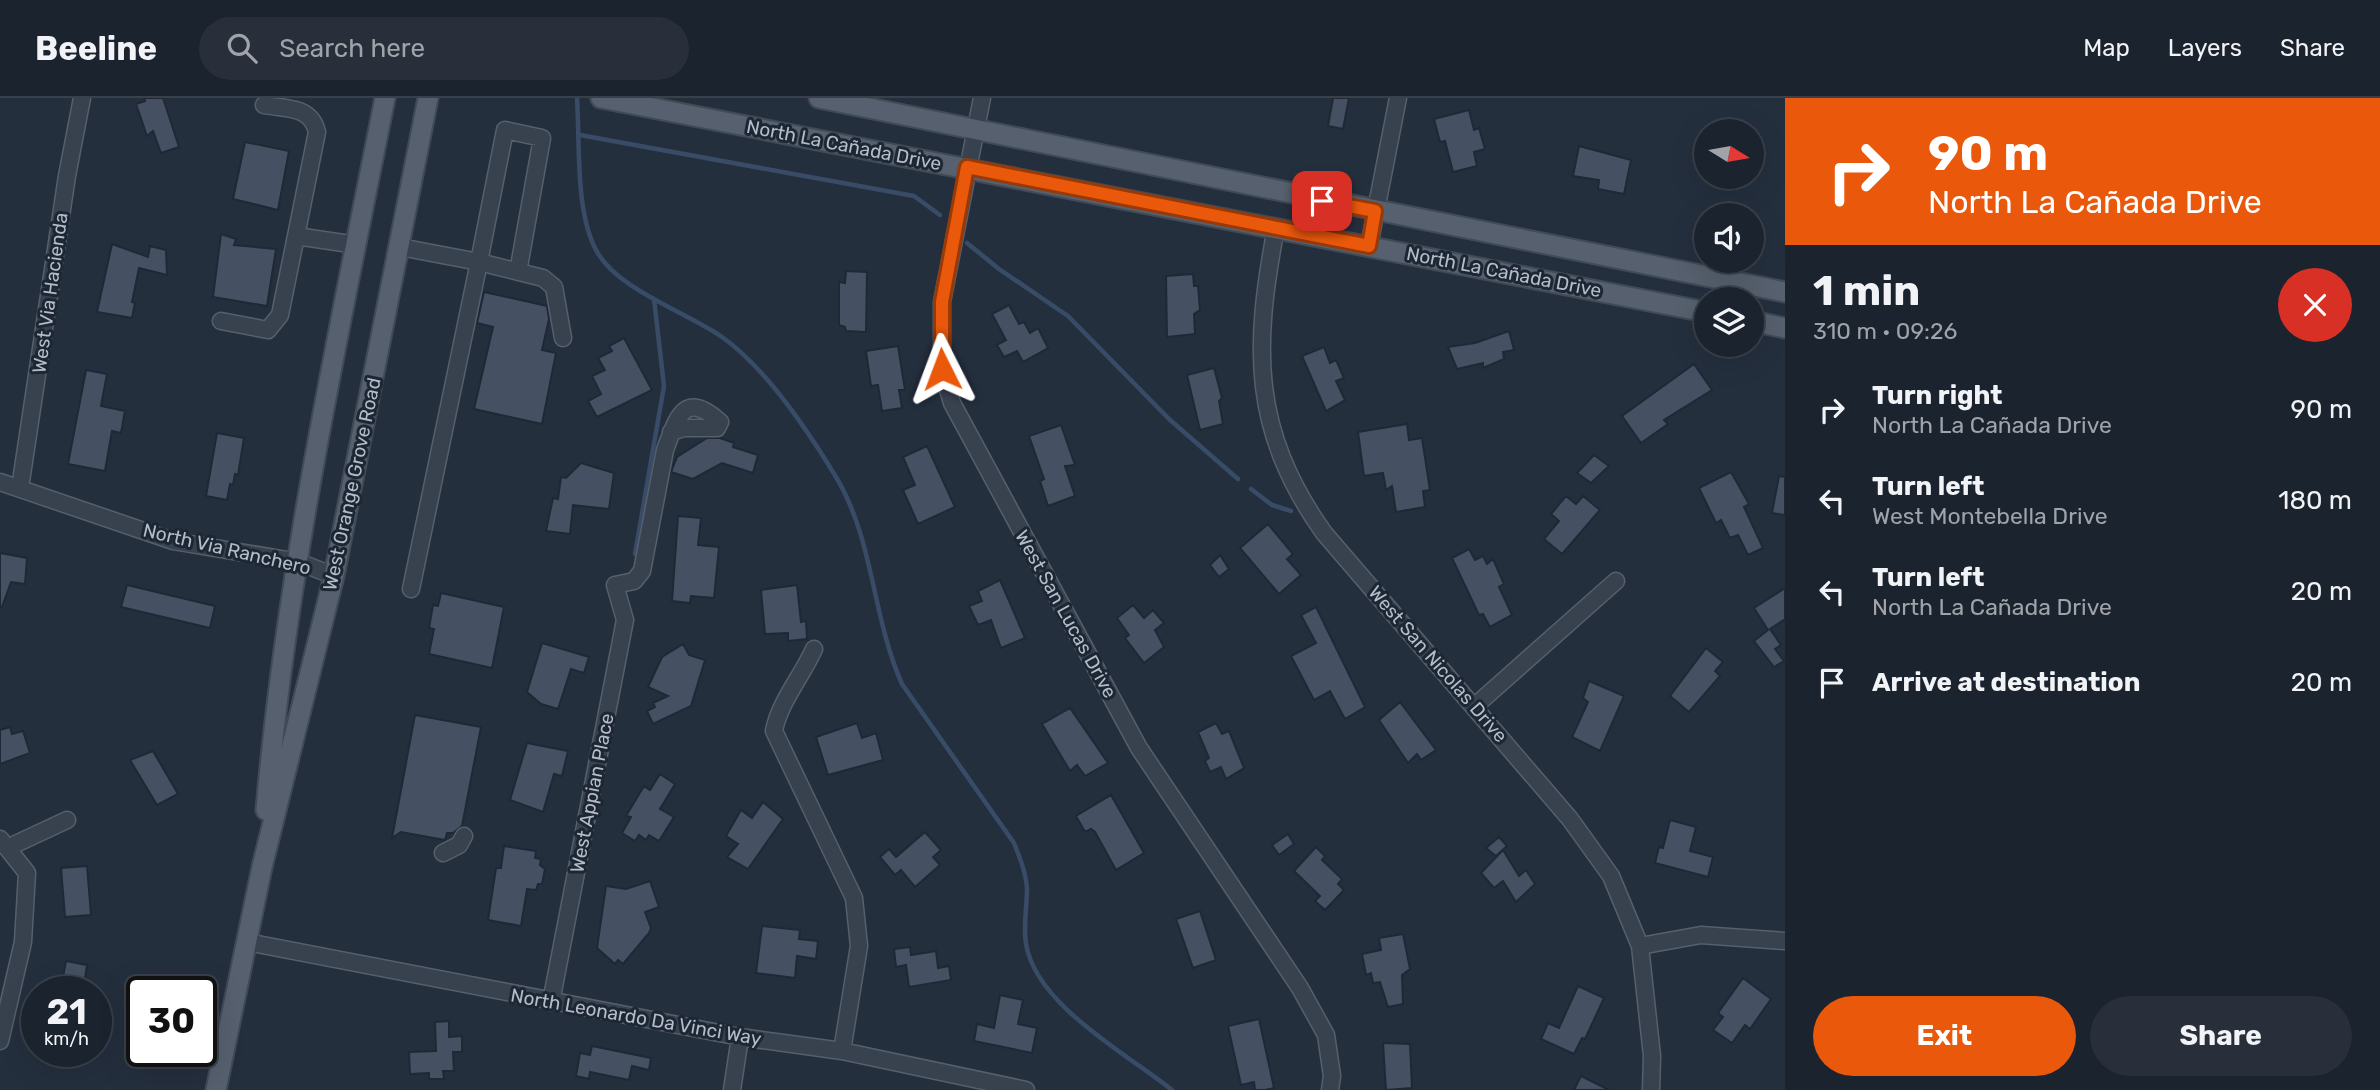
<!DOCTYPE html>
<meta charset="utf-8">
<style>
:root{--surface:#1b232e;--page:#282f3a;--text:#f1f3f6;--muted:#a0a4aa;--line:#39404a;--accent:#ea580c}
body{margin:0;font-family:Rubik,sans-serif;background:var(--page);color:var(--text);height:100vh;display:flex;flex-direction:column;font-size:26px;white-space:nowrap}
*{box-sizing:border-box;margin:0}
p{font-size:23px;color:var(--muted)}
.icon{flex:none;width:38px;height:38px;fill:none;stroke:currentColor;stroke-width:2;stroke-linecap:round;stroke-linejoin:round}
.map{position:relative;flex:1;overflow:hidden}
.sheet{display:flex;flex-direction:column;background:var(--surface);width:595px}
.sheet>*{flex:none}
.guide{background:#ea580c;color:#fff;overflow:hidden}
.needle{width:46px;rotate:101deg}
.buttons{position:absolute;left:1694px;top:21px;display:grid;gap:14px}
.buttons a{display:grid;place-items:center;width:70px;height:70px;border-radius:50%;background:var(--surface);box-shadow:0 7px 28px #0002,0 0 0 2px var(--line);font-size:35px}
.speed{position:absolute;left:21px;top:878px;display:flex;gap:14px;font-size:35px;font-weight:700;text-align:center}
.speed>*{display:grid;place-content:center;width:91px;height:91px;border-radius:50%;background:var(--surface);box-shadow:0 7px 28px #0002,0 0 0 2px var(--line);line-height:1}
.speed small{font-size:18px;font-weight:400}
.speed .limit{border:4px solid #111;border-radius:10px;background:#fff;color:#111}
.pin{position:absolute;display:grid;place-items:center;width:60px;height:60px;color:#fff;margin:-30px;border-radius:14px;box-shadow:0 4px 10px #0006}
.me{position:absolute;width:77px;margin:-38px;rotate:357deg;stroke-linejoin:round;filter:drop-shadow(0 0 5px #0008)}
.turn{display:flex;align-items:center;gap:24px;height:147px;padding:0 28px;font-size:32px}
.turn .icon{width:91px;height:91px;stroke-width:2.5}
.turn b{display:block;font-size:49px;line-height:60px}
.round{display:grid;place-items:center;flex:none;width:74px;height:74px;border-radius:37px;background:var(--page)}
.overview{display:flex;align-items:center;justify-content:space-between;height:119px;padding:0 28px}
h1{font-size:42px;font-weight:700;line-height:52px}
.button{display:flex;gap:14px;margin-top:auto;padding:14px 28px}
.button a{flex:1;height:80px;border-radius:42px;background:var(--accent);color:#fff;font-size:28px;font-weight:700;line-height:80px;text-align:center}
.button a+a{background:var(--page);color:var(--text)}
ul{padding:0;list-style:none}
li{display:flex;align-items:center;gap:21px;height:91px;padding:0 28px}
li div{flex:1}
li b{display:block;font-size:26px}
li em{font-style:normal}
header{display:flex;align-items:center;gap:42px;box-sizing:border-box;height:98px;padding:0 35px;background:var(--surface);border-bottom:2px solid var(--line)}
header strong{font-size:33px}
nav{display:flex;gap:38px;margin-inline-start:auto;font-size:24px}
.search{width:490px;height:63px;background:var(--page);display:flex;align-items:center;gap:18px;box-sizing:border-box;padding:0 24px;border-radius:38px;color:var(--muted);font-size:26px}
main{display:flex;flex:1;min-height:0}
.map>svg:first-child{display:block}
</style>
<header>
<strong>Beeline</strong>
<div class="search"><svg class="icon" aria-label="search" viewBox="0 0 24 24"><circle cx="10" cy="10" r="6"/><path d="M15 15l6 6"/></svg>Search here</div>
<nav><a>Map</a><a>Layers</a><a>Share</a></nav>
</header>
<main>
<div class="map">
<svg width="1785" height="992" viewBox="0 0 1785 992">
<rect width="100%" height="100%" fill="#242f3e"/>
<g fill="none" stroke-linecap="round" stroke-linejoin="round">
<path stroke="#394c67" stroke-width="4.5" d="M577 0C580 44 575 113 596 152 616 191 686 214 722 239 766 270 808 333 836 379 874 442 872 519 902 586L1014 745C1020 760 1026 775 1027 791 1027 809 1023 828 1026 846 1036 907 1127 956 1172 992
M580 37 914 98 940 117
M967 145 999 171 1068 218 1169 321 1238 381
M1251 391 1272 407 1291 413
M635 456 664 288 654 201"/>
</g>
<path fill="#455162" stroke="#1f2835" stroke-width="2" d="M144 0H163L179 49 161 55 153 33 147 38 136 6 145 3Z
M1333 0H1349L1343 31 1328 28Z
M1469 12 1474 32 1479 30 1485 51 1474 54 1477 68 1453 74 1445 43 1440 44 1434 21Z
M245 44 289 53 278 112 233 101Z
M1579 48 1631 62 1624 96 1598 91 1599 82 1573 78Z
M221 136 236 141 234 147 276 151 267 208 213 199Z
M112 146 148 159 150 148 166 152 167 177 139 170 132 204 135 205 132 220 97 214Z
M846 173 867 174 866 234 846 233 845 229 839 227V184L845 185Z
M1193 176 1194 188H1198L1200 212 1194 216 1195 236 1167 239 1166 178Z
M484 194 547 208 549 221 542 252 556 255 542 326 474 311 493 229 477 225Z
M1009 207 1019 226 1024 224 1030 235 1038 230 1048 250 1023 264 1017 253 1004 259 997 247 1006 242 992 216Z
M1509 233 1514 252 1503 254 1504 261 1483 270V265L1457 271 1448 249 1475 245Z
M624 240 652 292 597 319 588 303 601 296 592 278 605 272 598 260 612 253 609 248Z
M898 248 905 292H899L902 310 882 313 878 287 871 288 866 253Z
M1324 249 1330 265 1336 262 1344 280 1336 283 1345 302 1326 313 1302 258Z
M1694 266 1712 292 1664 322 1668 326 1641 345 1622 318Z
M1214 270 1222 300 1219 303 1223 326 1200 332 1187 277Z
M86 272 107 276 101 308 125 313 121 335 112 333 105 373 68 366Z
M1407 326 1409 342 1422 340 1430 392 1423 393 1425 409 1396 414 1392 388 1386 392 1383 375 1364 378 1358 334Z
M1061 327 1075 367 1065 368 1075 398 1048 408 1040 383 1044 381 1029 338Z
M217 335 244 340 238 377 235 376 233 387 230 386 227 402 206 398Z
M707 340H720L734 345 733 349 758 357 753 375 722 365 693 381 671 374 677 359Z
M927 348 955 409 918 426 903 392 915 387 903 359Z
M1594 357 1609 368 1591 385 1577 375Z
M581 365 614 375 609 411 573 407 570 436 546 433 553 400 558 401 561 379 566 380Z
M1731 374 1749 406 1744 409 1763 450 1748 457 1738 437 1730 440 1721 422 1716 425 1699 390Z
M1779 378 1785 379V417L1772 415Z
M1566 398 1576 406 1583 398 1600 412 1562 456 1544 441 1559 423 1551 416Z
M678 418 701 420 698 447 719 449 714 500 691 498 690 505 672 503Z
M1268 426 1293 456 1287 461 1301 477 1279 496 1240 450Z
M1469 451 1475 462 1483 458 1487 466 1493 461 1504 486 1499 489 1512 517 1490 529 1483 516 1479 517 1452 460Z
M0 455 27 460 25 486 11 484 2 509H0Z
M1220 457 1229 471 1219 479 1210 467Z
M1000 482 1025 540 1001 550 991 522 978 527 969 508 982 503 978 493Z
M127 487 215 508 210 530 121 509Z
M797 487 801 524 806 523 807 541 788 543V535L765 536 761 492Z
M1785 490V521L1770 531 1781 547 1775 551 1784 563 1774 569 1754 543 1768 532 1754 510Z
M441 495 504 509 492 570 429 556 434 531 429 530 433 507 438 508Z
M1133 507 1144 520 1153 512 1164 525 1155 532 1164 549 1144 565 1125 540 1129 537 1117 520Z
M1316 509 1365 609 1345 621 1330 593 1314 602 1291 558 1316 545 1301 517Z
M542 545 589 559 584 575 571 571 558 611 541 606 527 594Z
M683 546 689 557 705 562 691 608 653 626 647 613 655 609 653 605 668 598 648 589 662 559Z
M1706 550 1723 564 1715 573 1720 578 1689 614 1670 598Z
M1589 583 1624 598 1600 653 1572 639 1588 604 1583 600Z
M1400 604 1436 652 1421 662 1417 656 1408 665 1379 622Z
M1070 610 1108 665 1085 678 1077 667 1070 673 1042 626Z
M415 617 481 629 462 728 453 735H447L445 742 401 734 392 740Z
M857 625 862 640 876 635 883 662 828 677 816 639Z
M1216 625 1222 636 1229 633 1244 670 1226 681 1221 669 1210 674 1205 663 1209 660 1198 634Z
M10 629 12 636 23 633 30 655 0 666V632Z
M527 645 568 653 562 678 554 676 543 714 510 702Z
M153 653 178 696 157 707 130 662Z
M660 676 675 686 660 711 674 719 659 743 649 737 646 742 639 737 635 743 622 735 631 719 626 718 644 688 650 692Z
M1111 697 1144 755 1116 772 1095 734 1091 731 1085 734 1076 718Z
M763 704 783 721 748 771 727 759 738 746 726 738 741 712 752 720Z
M1670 722 1696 729 1690 753 1713 759 1708 779 1655 765 1659 749 1663 750Z
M925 734 941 752 933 759 940 767 915 789 901 772 895 777 880 759 889 751 896 759Z
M1288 736 1294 746 1279 757 1272 747Z
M1499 739 1507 748 1496 758 1486 750Z
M504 748 536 753 535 760 541 761 540 767 545 771 542 786H538L536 792 527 791 521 828 488 822 496 770H501Z
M1316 749 1325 758 1322 762 1342 781 1338 786 1344 792 1325 812 1315 803 1320 798 1294 773Z
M1503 752 1519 778 1526 772 1535 786 1516 804 1503 783 1494 790 1481 775Z
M87 768 91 817 65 819 61 770Z
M650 783 659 809 645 814 651 830 649 835 623 866 618 862 615 866 597 850 606 788 626 791Z
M1200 813 1216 862 1193 870 1176 821Z
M762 828 800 832 799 841 818 843 816 861 797 858 795 880 756 875Z
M1403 836 1410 871 1402 877 1403 906 1388 909 1380 884 1373 885 1371 875 1366 877 1362 856 1381 852 1379 840Z
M910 849 911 857 936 853 938 870 949 868 951 882 909 889 906 867 896 869 894 851Z
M66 863 87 867 83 894H60Z
M1743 880 1771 901 1750 931 1745 927 1732 945 1713 932 1723 919 1718 915Z
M1578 888 1604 900 1585 941 1582 940 1574 956 1541 941 1548 925 1559 930Z
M1000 897 1023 902 1018 926 1037 930 1032 955 974 943 977 926 994 930Z
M1259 921 1274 990 1265 992H1255L1254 984 1241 987 1228 928Z
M449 923V939L462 938V954H453L454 973H443L444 981H429V975L410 976 409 954 436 953 435 924Z
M1383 945 1410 946 1412 990 1386 992Z
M592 948 651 960 649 972 632 968 629 982 590 974 589 981 576 978 580 955 590 957Z
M1581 978 1609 992H1574Z"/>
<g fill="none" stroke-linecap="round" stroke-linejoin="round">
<defs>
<path id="minor" d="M982 0 942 204V271L952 305 1139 650 1300 890 1326 937 1332 978 1330 992
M264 7C287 11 311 8 317 34L296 138 357 147
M1276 130C1253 250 1251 332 1324 435L1570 721 1611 778 1640 848 1652 958 1651 992
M1369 148 1398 0
M400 149 479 164 505 32 542 40 518 174
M221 223 268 232 280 217 296 138
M0 384 173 443 299 464 334 478
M20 390 67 78 82 0
M411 491 479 164 543 180 554 189 563 240
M814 551C802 578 779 605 774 633L854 800 859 848 842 953
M1475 608 1616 483
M0 741 27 775 23 844 0 943
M7 750 67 722
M443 755 459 747 464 738
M247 844 740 939 842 953 1026 992
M1640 848 1701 837 1785 843
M551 904 625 522 615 487 634 483 642 473 665 352C677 320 684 291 720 324L717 330H684L671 334
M732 992 740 939"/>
<path id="major" d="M601 0 1706 214
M819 0 1785 194
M1752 223 1785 230
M266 712C286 476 339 233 385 0
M216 992 262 769 334 478 428 0"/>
</defs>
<use href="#minor" stroke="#565f6c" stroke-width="19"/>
<use href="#major" stroke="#414a57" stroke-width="23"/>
<use href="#minor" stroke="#38414e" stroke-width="16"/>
<use href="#major" stroke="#56606e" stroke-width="19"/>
</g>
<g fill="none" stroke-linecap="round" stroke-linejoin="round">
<defs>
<path id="route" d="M942 271V204L967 69 1369 148 1375 113 1322 103"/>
</defs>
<use href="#route" stroke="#983908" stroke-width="18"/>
<use href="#route" stroke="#ea580c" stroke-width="12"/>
</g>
<g text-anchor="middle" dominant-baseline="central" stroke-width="6" stroke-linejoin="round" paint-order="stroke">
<g font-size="19" fill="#b4bcc9" stroke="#1d2633">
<text transform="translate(844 47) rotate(11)">North La Cañada Drive</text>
<text transform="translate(1504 174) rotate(11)">North La Cañada Drive</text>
<text transform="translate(50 195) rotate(-82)">West Via Hacienda</text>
<text transform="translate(352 386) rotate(-78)">West Orange Grove Road</text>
<text transform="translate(227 451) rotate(13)">North Via Ranchero</text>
<text transform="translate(1066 516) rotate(61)">West San Lucas Drive</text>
<text transform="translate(1438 566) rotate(49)">West San Nicolas Drive</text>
<text transform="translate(592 695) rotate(-79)">West Appian Place</text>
<text transform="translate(636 919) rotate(10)">North Leonardo Da Vinci Way</text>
</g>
</g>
</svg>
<div class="buttons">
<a><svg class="needle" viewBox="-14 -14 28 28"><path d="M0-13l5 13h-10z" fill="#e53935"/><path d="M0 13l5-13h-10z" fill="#a0a4aa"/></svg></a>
<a><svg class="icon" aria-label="sound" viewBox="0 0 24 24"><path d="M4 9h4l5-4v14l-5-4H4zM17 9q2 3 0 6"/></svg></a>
<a><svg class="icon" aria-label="layers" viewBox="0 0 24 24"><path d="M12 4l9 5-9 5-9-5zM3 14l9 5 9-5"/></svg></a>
</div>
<div class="speed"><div>21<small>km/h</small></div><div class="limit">30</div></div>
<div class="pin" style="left:1322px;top:103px;background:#d93025"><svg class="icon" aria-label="arrive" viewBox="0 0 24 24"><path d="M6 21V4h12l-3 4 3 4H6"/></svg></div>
<svg class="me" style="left:942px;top:271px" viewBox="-20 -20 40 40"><path d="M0-17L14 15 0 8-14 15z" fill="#ea580c" stroke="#fff" stroke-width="4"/></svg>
</div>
<section class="sheet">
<div class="guide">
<div class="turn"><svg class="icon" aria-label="right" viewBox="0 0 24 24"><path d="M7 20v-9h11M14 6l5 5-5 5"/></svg><div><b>90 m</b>North La Cañada Drive</div></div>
</div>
<div class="overview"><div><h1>1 min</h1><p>310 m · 09:26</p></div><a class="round" style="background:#d93025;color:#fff"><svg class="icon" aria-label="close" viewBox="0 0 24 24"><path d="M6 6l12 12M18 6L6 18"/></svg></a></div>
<ul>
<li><svg class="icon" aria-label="right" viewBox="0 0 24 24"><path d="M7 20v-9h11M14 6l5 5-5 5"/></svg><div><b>Turn right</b><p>North La Cañada Drive</p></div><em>90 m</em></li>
<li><svg class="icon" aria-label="left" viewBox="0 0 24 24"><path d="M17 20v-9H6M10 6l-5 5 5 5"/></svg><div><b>Turn left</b><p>West Montebella Drive</p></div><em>180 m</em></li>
<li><svg class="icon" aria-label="left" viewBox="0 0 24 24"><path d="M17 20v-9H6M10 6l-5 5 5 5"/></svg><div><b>Turn left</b><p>North La Cañada Drive</p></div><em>20 m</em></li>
<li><svg class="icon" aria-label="arrive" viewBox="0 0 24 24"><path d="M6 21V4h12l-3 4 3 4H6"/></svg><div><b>Arrive at destination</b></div><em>20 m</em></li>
</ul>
<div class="button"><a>Exit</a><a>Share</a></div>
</section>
</main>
